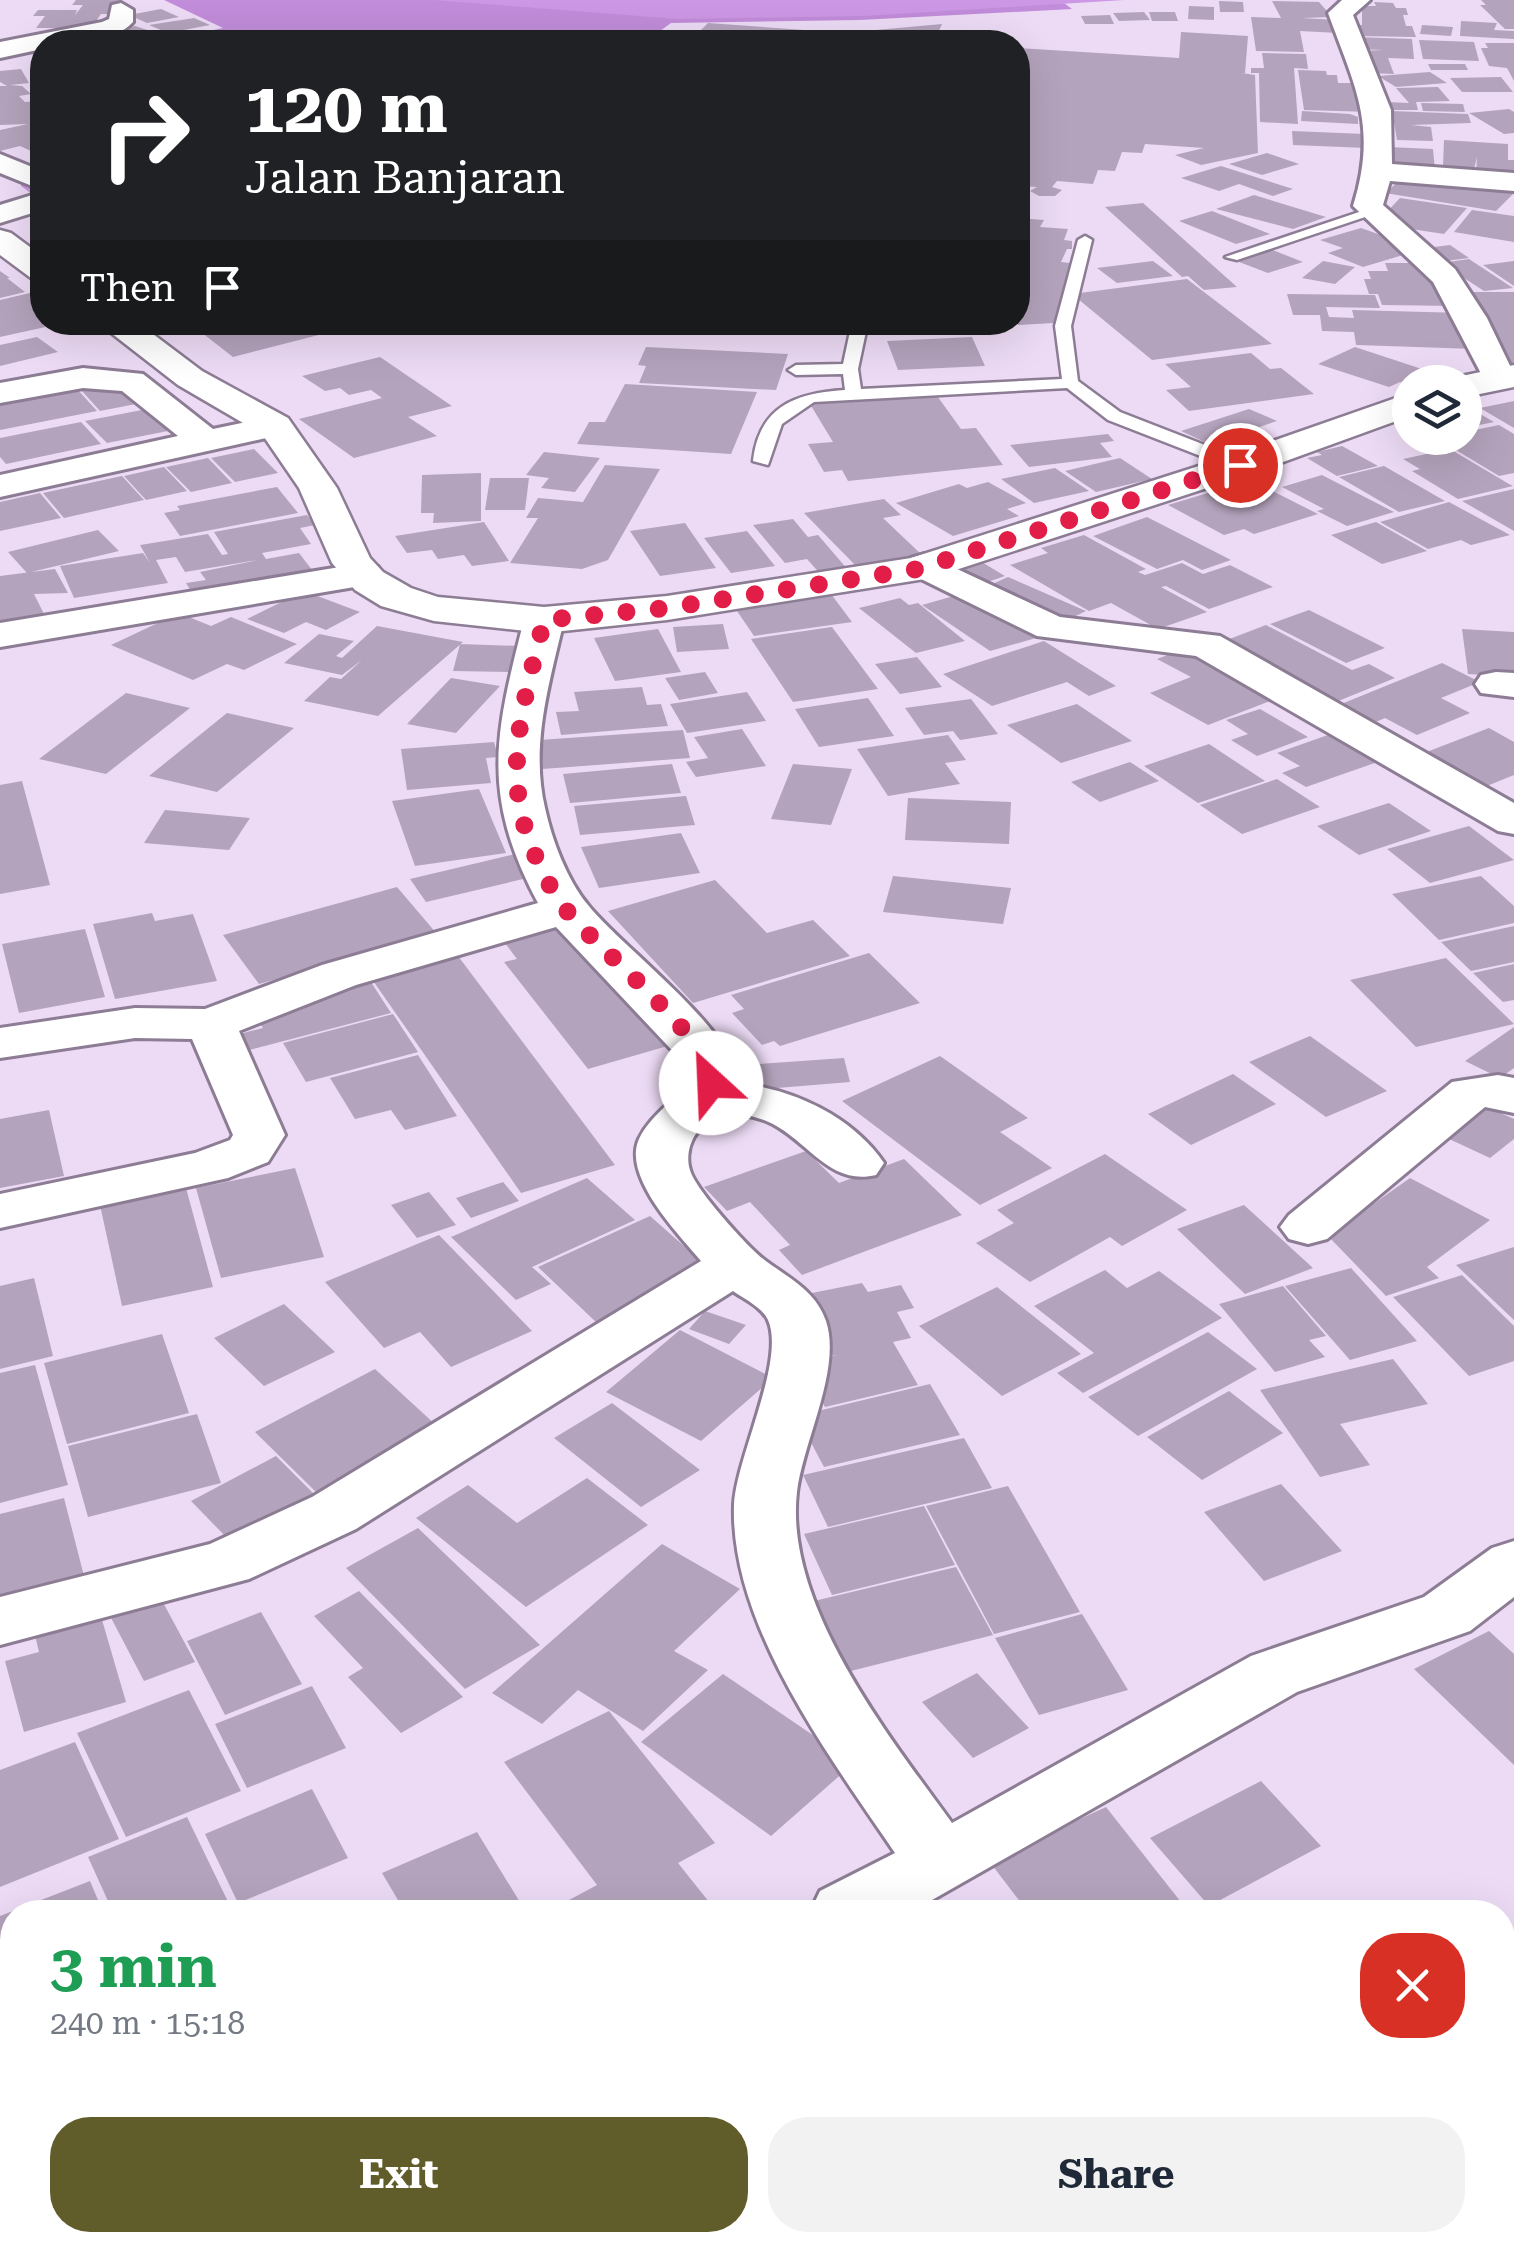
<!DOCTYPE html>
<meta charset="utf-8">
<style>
:root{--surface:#fff;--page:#f2f2f3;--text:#1f2937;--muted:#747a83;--accent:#615d2a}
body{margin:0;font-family:"Roboto Serif",serif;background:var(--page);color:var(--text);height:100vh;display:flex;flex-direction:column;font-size:38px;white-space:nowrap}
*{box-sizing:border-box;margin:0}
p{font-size:32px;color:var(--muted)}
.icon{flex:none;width:55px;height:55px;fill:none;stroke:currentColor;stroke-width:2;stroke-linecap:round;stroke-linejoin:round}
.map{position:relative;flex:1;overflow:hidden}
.details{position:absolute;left:0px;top:1900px;width:1515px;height:352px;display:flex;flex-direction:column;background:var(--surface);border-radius:40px 40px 0 0;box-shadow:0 10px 40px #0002}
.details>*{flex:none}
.guide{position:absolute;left:30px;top:30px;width:1000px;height:305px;border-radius:40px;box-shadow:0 10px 40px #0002;background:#202124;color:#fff;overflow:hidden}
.fabs{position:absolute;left:1392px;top:365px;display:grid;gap:20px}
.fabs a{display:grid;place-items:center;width:90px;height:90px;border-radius:50%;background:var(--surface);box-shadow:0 10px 40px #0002;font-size:50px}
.pin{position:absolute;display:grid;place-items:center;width:85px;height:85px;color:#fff;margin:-42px;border:5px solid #fff;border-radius:50%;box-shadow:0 2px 10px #0007}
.me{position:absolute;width:110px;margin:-55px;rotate:335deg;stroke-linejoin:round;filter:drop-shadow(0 0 8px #0008)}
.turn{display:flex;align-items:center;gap:35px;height:210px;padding:0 50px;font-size:45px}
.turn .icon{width:130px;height:130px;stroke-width:2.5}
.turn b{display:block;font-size:70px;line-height:85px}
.then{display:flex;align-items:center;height:95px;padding:0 50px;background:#0003;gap:20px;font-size:38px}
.round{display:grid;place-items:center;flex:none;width:105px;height:105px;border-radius:40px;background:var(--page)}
.overview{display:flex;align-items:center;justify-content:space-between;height:170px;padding:0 50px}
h1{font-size:60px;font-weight:700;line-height:75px;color:#1e9e55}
.action{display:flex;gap:20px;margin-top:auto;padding:20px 50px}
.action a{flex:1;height:115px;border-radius:40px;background:var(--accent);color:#fff;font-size:40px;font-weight:700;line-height:115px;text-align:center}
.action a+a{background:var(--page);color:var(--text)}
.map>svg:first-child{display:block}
</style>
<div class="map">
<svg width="1514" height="2251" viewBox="0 0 1514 2251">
<rect width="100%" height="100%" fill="#eddbf5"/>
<path fill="#c18cd9" d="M164 0H1060L1072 9 860 20 671 23 645 42H156L223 28Z"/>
<path fill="#cc97e4" d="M433 0H1124L865 16 678 19Z"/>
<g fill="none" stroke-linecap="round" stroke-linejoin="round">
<path fill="#cc97e4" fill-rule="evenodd" d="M21 182H27L42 193V198H37L21 186Z"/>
</g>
<path fill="#b4a3bc" d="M76 0H120L115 14H101L91 28H36L45 16H33L38 10H77L75 15 83 5H72Z
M1481 0H1514V29H1505L1480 5H1486Z
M1219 1 1243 2 1244 12H1220Z
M1272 1 1319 2 1332 17 1302 18 1337 20 1339 33 1300 31 1304 52 1256 51 1251 17 1281 18Z
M1374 2 1393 3 1396 8H1406L1408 15H1403L1406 26H1412L1416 37 1357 36 1354 25H1362V6H1376Z
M1189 6 1214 7V20L1188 19Z
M161 9 179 17 147 23 129 15Z
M1144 12 1150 20 1119 21 1113 13Z
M1149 12H1175L1178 21H1152Z
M1110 15 1114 24H1085L1081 16Z
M194 18 210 25 168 33 149 25Z
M1461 21 1497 23 1494 30 1514 31V39L1460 36Z
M708 23 847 33 842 37 853 38 854 32 942 24 934 42H689Z
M1422 25 1453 27 1451 36 1420 34Z
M135 26 169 37 116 42 98 34Z
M527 30 564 34 553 42H511Z
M945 30 981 33 976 42 938 41Z
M1181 32 1248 36 1245 73H1242L1255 75 1258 153 1201 165 1175 155 1204 148 1145 144 1142 153 1122 152 1115 171 1098 170 1093 184 1057 181 1052 187 1062 190 1055 196H1039L1030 191 1037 187 1018 186V48L1179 58Z
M1354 37 1412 39 1414 59 1388 58 1394 74 1368 73 1359 51 1384 50 1356 49Z
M1419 40 1474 42 1479 61 1423 59Z
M1485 43H1514V81L1507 68 1489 66 1481 48H1488Z
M1262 53 1306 54 1308 69 1294 68 1298 124 1260 122 1259 73H1251V68H1264Z
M1428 64H1465L1468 70H1431Z
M21 69 29 83 10 85 22 86 31 94 19 96 25 102 37 101 42 109V121L35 122 42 126V156L20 146 0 151V130L28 124 0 125V86H7L0 82V71Z
M1298 70 1326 71 1327 75H1337L1338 83H1353L1358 99 1372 112 1304 110Z
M1430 72 1447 83 1396 87 1378 76Z
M1501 77 1513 92H1462L1450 78Z
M1438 87 1450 101 1416 102 1418 110H1391L1388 102 1409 103 1396 88Z
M1421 103 1463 104 1465 112 1423 111Z
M1509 109 1514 112V133L1504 134 1469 113Z
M1302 111 1350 114 1358 117V124L1301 121Z
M1392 111 1468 114 1471 123 1411 125 1431 127 1433 141 1397 140Z
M1292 131 1365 134 1367 148 1293 145Z
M1444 140 1508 144V160H1514V179L1476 176 1477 157 1474 169 1443 167Z
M1388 147 1433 149 1435 170 1389 168Z
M1267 153 1299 164 1262 175 1229 164Z
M1221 166 1293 189 1273 196 1239 184 1219 191 1181 178Z
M1405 176 1514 193 1496 211 1385 193Z
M1254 195 1326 217 1293 229 1216 209Z
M1400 198 1467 208 1444 234 1398 227 1405 220 1382 217Z
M1143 203 1237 287 1204 290 1188 276 1182 277 1105 207Z
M1472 210 1514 216V242L1454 232Z
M1212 211 1270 234 1236 244 1179 221Z
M1018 218 1044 220 1040 227 1068 229 1064 240 1072 241V249H1067L1061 262 1070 263 1054 323 1018 325Z
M1361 228 1392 239 1385 241 1413 252 1363 267 1328 253 1343 248 1320 240Z
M1450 245 1469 258 1445 261 1426 248Z
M1270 249 1303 262 1268 273 1234 260Z
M1469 259 1513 288 1484 291 1441 263Z
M1153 261 1173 276 1117 283 1097 268Z
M1323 261 1355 267 1335 284 1302 278Z
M1514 261V286L1483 265Z
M1385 263H1426L1456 306 1382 305 1378 294H1369L1364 279H1371L1368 271H1388Z
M0 271 10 278H7L25 292 0 298Z
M1187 279 1272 344 1152 360 1072 294Z
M1463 292H1514V366H1503Z
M30 293 42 303V322L59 324 0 337V300Z
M1287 294 1375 295 1380 308 1326 307 1329 317 1354 318 1352 310 1464 313 1475 349 1356 345 1354 332 1322 331 1320 315H1293Z
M188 322H348L354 326 233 357Z
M870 322H995V326L869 331Z
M37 337 58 352 0 366V345Z
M972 337 985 366 898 370 887 341Z
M646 347 788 354 776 390 639 383 646 366 638 365Z
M1355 347 1437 374 1410 382V386L1400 382 1389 387 1318 364Z
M1251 353 1270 369 1281 368 1314 394 1189 411 1166 390 1191 387 1165 364Z
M380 357 452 406 408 417 437 436 354 458 299 419 382 398 371 390 349 395 340 388 325 391 302 376Z
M121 382 141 403 100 411 81 390Z
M625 384 757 392 731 454 577 444 589 422H605Z
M78 390 97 411 0 430V398L33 392 38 398Z
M935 393 961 429 976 428 1003 465 848 481 842 470 824 472 808 444 833 442 810 404Z
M1514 401V428L1480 408Z
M1465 405 1494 422 1465 428Z
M147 409 168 431 107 443 85 421Z
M1249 409 1277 421 1209 444 1181 431Z
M81 422 101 444 6 464 0 457V438Z
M1499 425 1514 434V473L1499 476 1436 438H1465V432Z
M1108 434 1114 441 1100 443 1112 457 1029 467 1010 445Z
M1342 446 1378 466 1337 476 1307 458 1322 455 1317 452Z
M254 449 278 473 235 482 211 458Z
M1450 449 1509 484 1513 486 1458 499 1412 471 1420 469 1403 459Z
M544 452 600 458 575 492 541 488 549 478 526 475Z
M208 458 232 483 191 492 166 467Z
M1120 458 1152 479 1096 492 1065 471Z
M605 465 660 469 608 560 582 569 510 563 538 518H526L538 498 583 502Z
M1384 466 1445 501 1399 512 1339 477Z
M164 467 187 491 146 500 124 476Z
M1055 468 1089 491 1034 503 1001 479Z
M481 473V521L433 523 434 513H421L422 475Z
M1322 475 1394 512 1347 526 1317 511 1324 509 1282 487Z
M122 476 144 500 64 518 43 493Z
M490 478H529L525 510H485Z
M1251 480 1318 514 1254 534 1244 529 1224 535 1168 505Z
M988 482 1026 503 1007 509 1019 516 953 536 896 503 959 484 967 488Z
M277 487 298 513 180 536 164 513 180 510 177 506Z
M1514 489V531L1462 501Z
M40 493 61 518 0 531V502Z
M884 499 901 515 883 518 923 556 858 568 804 513Z
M1449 502 1510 535 1471 545 1461 540 1428 549 1380 522Z
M307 515 315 525 300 528 311 544 262 553 266 559 299 553 316 575 196 599 186 583 206 580 200 572 258 560 185 572 176 557 156 560 168 583 74 598 60 566 143 553 150 563 140 545 208 534 222 555 228 554 214 532Z
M1147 517 1231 560 1202 570 1183 560 1157 569 1093 536Z
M793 519 808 537 818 535 849 571 822 576 807 559 785 563 753 525Z
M484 522 509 561 472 566 464 555 438 559 432 550 407 553 395 536Z
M1376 522 1427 551 1382 564 1331 535Z
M685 523 716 568 660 576 630 531Z
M98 530 119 551 27 573 8 552Z
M747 531 775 566 731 573 704 538Z
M1084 535 1146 569 1138 572 1145 575 1182 563 1203 574 1230 565 1273 587 1209 609 1166 586 1161 587 1207 612 1158 629 1111 603 1089 611 1010 565 1048 553 1041 548Z
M975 558 1005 576 973 587 943 568Z
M55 569 68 593 34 594 46 618 0 626V576Z
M1008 577 1086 611 1059 624 981 589Z
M304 591 360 612 326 630 306 622 284 633 247 619Z
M968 592 1036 638 990 651 922 605Z
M831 594 852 622 754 636 735 608Z
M900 598 909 605 918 603 965 641 916 653 859 608Z
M1309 610 1385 648 1346 663 1270 624Z
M179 613 211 626 231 617 297 644 244 670 227 664 193 680 111 645Z
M723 624 729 649 677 652 673 627Z
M1266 625 1352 670 1369 664 1395 678 1326 706 1219 643Z
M377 626 463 642 378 716 304 701 330 677 341 679 362 660 342 675 284 663 319 634 354 641 336 656 342 658Z
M832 627 878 689 793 702 751 639Z
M658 629 681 672 615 681 594 638Z
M1462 629 1514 632V677L1468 674Z
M1044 641 1116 686 1089 696 1067 682 992 706 943 674Z
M460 644 521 646 516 672 453 671Z
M1196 644 1288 694 1208 725 1150 693 1191 677 1157 659Z
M917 657 942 687 900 694 875 664Z
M1442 663 1480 682 1441 698 1470 713 1417 735 1385 718 1369 725 1334 707Z
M705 672 718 693 679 700 665 678Z
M451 678 500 686 456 733 407 724Z
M642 687 647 705 661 704 668 726 561 735 556 712 579 711 574 692Z
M747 692 766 721 687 733 670 704Z
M126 693 190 708 106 774 39 759Z
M868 698 894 736 819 747 795 709Z
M971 699 998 734 960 740 953 731 924 735 905 708Z
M1077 704 1132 741 1061 763 1007 725Z
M1260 709 1308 737 1257 756 1231 740 1248 734 1226 720Z
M227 713 294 728 217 792 149 776Z
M1489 728 1514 742V775L1477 790 1416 756Z
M742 729 766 766 696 777 686 762 708 758 694 737Z
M683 730 690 758 529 770 525 741Z
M1342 730 1389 758 1306 787 1282 773 1300 766 1277 753Z
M948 735 966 760 945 763 960 784 888 796 857 749Z
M494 742 498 757 486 758 491 783 407 790 401 749Z
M1209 744 1265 781 1198 803 1144 766Z
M1130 762 1159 781 1100 802 1071 782Z
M672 764 681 793 570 803 563 774Z
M793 764 852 769 831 825 771 819Z
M1277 779 1320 807 1242 834 1200 805Z
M22 781 50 885 0 894V785Z
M479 789 506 853 415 866 392 801Z
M686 796 695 825 580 835 574 806Z
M908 798 1011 802 1009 844 905 840Z
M1389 803 1431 831 1359 855 1317 826Z
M165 810 250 818 229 850 144 843Z
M1469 826 1514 860 1430 883 1387 849Z
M681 833 700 873 599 888 581 847Z
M520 853 536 876 426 902 410 879Z
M893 876 1011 888 1003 924 883 912Z
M1481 876 1514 906V923L1439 940 1392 894Z
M715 880 767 933 813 920 850 956 693 1003 608 911Z
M397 887 437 934 259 984 223 935Z
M152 913 155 921 193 914 217 981 115 999 93 924Z
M557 924 678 1043 588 1069 504 962 517 959 502 939Z
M1514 926V962L1471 971 1441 942Z
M85 929 105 997 19 1013 2 944Z
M455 952 615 1165 521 1193 369 975Z
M869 953 920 1003 780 1046 774 1041 762 1045 732 1013 744 1009 731 995Z
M1446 958 1514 1024 1416 1047 1350 980Z
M1514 964V1000L1503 1002 1473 973Z
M369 979 391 1013 249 1050 239 1034 263 1028 256 1017Z
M393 1014 418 1052 306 1082 283 1043Z
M1514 1027V1068L1500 1078 1465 1061Z
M1310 1036 1387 1091 1326 1117 1249 1062Z
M418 1055 457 1116 405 1130 391 1110 355 1119 330 1078Z
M940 1056 1028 1118 1000 1132 1052 1168 980 1205 842 1101Z
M844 1058 850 1082 765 1089 759 1064Z
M1233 1074 1276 1104 1191 1145 1148 1114Z
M1487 1107 1514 1119V1139L1490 1158 1447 1138Z
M49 1110 64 1176 0 1188V1119Z
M806 1151 839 1183 904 1159 962 1215 802 1275 779 1250 790 1245 750 1202 727 1211 704 1187Z
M1105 1154 1187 1210 1122 1246 1110 1237 1030 1282 976 1243 1014 1223 997 1210Z
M295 1168 324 1257 221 1278 196 1188Z
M587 1178 635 1220 532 1267 551 1284 516 1300 451 1237Z
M1410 1178 1490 1220 1427 1267 1439 1278 1386 1296 1328 1236Z
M503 1182 519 1201 471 1218 456 1198Z
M186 1188 213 1287 122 1306 100 1205Z
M429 1192 456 1225 417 1238 391 1205Z
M1244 1205 1313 1268 1245 1294 1177 1229Z
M650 1216 710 1269 597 1323 538 1267Z
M439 1235 532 1331 451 1367 420 1332 384 1348 325 1282Z
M1514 1247V1320L1456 1265Z
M1351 1268 1417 1341 1350 1360 1285 1286Z
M1105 1270 1127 1288 1159 1271 1222 1318 1083 1393 1057 1373 1094 1353 1034 1306Z
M1462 1275 1514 1326V1361L1469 1376 1393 1297Z
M34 1278 53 1356 0 1369V1286Z
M862 1283 868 1292 901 1285 914 1308 897 1312 911 1338 893 1342 918 1385 825 1407 802 1364 837 1355 822 1358 792 1297Z
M1283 1286 1326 1336 1309 1340 1325 1357 1275 1372 1219 1304Z
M997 1287 1081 1354 1002 1396 919 1326Z
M284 1304 335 1352 264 1386 214 1338Z
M705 1311 746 1325 729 1344 689 1329Z
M680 1330 773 1378 701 1441 606 1392Z
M1208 1332 1257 1369 1138 1436 1088 1397Z
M162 1334 189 1413 67 1444 44 1363Z
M1393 1359 1428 1404 1340 1424 1370 1465 1320 1477 1260 1390Z
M35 1365 68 1485 0 1503V1373Z
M375 1369 438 1427 316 1492 255 1432Z
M930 1384 960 1435 824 1467 797 1416Z
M1229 1391 1283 1433 1202 1480 1147 1437Z
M612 1403 700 1470 641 1507 554 1438Z
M197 1414 221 1483 88 1517 68 1446Z
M964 1438 992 1488 828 1527 803 1475Z
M276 1456 314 1494 228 1539 191 1501Z
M587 1478 648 1525 526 1607 416 1518 468 1485 517 1523Z
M1281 1484 1342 1551 1264 1581 1204 1512Z
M1008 1486 1080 1612 994 1634 926 1506Z
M64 1498 85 1580 0 1602V1514Z
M924 1506 955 1565 832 1595 804 1534Z
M418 1528 540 1645 465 1689 346 1568Z
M662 1544 740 1589 674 1651 708 1670 643 1731 578 1690 542 1724 492 1693Z
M956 1567 993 1635 843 1673 810 1602Z
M359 1591 463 1697 401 1733 348 1677 363 1668 314 1616Z
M158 1593 195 1662 144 1681 108 1612Z
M261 1612 302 1684 225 1715 187 1641Z
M100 1613 126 1702 24 1732 5 1661 39 1652 34 1631Z
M1082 1614 1128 1690 1039 1715 995 1638Z
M1489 1631 1514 1654V1765L1414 1669Z
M977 1673 1029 1728 973 1758 922 1702Z
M723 1674 854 1763 771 1836 641 1742Z
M312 1686 346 1748 247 1788 215 1724Z
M189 1690 241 1791 126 1837 77 1733Z
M609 1711 715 1843 678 1863 717 1912H563L558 1906 597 1885 504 1762Z
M75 1742 119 1839 0 1887V1770Z
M1261 1781 1321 1846 1209 1906 1150 1838Z
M312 1789 348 1858 238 1903 205 1834Z
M1106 1807 1188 1911 1028 1912 989 1861Z
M187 1817 233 1912H113L88 1857Z
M477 1832 526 1912H405L382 1873Z
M90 1881 103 1912H12V2006L0 2011V1916Z
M1514 2079V2136L1502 2129V2099Z
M12 2118V2243L0 2247V2163L10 2160 3 2121Z
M1028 2240H1305L1312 2251H1003Z"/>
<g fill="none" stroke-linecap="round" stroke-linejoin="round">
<defs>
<path id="service" d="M1368 209 1380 212 1237 260 1225 257Z
M1085 236 1092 240 1071 326 1078 381 1120 412 1246 461V469H1234L1108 420 1067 388 814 402 782 424 768 465 753 461C759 406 796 393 845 390L843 374 796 375 788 370 796 365 843 364 852 322H868L858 369 861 389 1062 379 1055 326 1078 240Z"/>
<path id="minor" d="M1342 0H1370L1353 15 1391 110 1392 164 1514 173V191L1390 181 1383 205 1455 269 1487 318 1514 374 1511 385H1487L1433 282 1353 206C1378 126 1355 87 1328 13Z
M121 3 133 10V22C113 44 70 42 42 42V49L0 58V42L102 22 109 19 112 5Z
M0 154 42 171V190L0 173Z
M42 192V210L0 223V205Z
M83 368 143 374 213 429 275 416 287 419 292 426 287 433 275 436 0 497V475L178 436 122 391 83 388 0 403V383Z
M925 554 1060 617 1220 636 1514 803V834L1498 831 1196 656 1037 636 911 574 906 566 911 558Z
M364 563 378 567 383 575 378 583 0 647V623Z
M544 608 558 612 564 620C550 681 530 745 545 808 552 840 567 880 588 905 621 947 738 1032 737 1083 793 1089 852 1116 884 1163L876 1175C831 1186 809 1143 773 1124 755 1115 737 1113 717 1113 709 1121 696 1130 692 1141 688 1149 687 1161 690 1170 695 1189 746 1245 762 1258 786 1277 815 1289 826 1321 842 1369 803 1442 797 1492 784 1605 889 1736 952 1823L1251 1656 1424 1597 1492 1548 1514 1541V1597L1470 1631 1297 1692 911 1912H810L820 1891 895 1853C831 1758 730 1626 734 1505 736 1458 786 1360 768 1320 762 1307 744 1299 733 1291L356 1529 249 1579 0 1645V1597L210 1544 312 1497 701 1261C677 1233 622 1176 639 1139 650 1116 672 1103 686 1084L683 1062 556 927 356 985 239 1031 285 1135 268 1162 228 1178 0 1228V1194L195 1153 230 1140 233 1135 192 1039 135 1038 0 1058V1028L135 1008 205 1009 322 965 538 903C480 795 495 733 524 620L530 612Z
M1496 672 1514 673V697L1481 693 1475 684 1481 675Z
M1498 1075 1514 1078V1113L1485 1107 1327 1239 1308 1244 1289 1239 1280 1227 1289 1215 1452 1082Z
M127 2240H225L220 2251H122Z
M585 2240H665L663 2251H583Z"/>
<path id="tertiary" d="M0 230 11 233 42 256V281L31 278 0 255Z
M97 322H137L202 371 288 418 337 488 370 558 383 572 411 588 438 597 544 607 667 596 911 558 1227 457 1410 393V416L1253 473 931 578 667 620 544 633 434 621 381 606 355 590 332 563 299 488 262 434 178 385Z
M1514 365V387L1465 397V382H1450L1452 378Z"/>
</defs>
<use href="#service" stroke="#8c7c94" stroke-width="5"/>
<use href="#minor" stroke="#8c7c94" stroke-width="6"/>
<use href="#tertiary" stroke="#8c7c94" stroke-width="5"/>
<use href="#service" fill="#fff" fill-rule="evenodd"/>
<use href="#minor" fill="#fff" fill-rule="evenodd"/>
<use href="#tertiary" fill="#fff" fill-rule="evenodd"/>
</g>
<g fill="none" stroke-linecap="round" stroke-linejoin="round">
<path stroke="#e11d48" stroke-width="18" stroke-dasharray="0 32.4" d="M711 1083C718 1045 594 945 567 911 546 885 526 840 520 807 509 743 529 682 544 620L667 608 918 569 1240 465"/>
</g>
</svg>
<div class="fabs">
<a><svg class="icon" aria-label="layers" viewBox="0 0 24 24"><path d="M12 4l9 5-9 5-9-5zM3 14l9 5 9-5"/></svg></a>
</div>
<div class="pin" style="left:1240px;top:465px;background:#d93025"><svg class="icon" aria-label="arrive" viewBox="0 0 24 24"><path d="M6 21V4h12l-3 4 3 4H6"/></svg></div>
<svg class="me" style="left:711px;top:1083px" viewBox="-20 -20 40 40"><circle r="19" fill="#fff"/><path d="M0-13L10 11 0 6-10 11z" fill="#e11d48"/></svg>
<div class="guide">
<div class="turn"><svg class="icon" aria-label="right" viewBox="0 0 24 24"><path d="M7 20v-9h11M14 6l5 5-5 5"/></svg><div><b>120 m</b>Jalan Banjaran</div></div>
<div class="then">Then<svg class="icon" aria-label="arrive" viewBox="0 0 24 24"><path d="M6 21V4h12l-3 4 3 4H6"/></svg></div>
</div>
<section class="details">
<div class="overview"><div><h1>3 min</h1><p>240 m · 15:18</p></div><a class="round" style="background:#d93025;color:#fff"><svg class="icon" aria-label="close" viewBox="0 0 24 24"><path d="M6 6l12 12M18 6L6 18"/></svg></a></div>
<div class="action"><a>Exit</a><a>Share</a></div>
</section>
</div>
